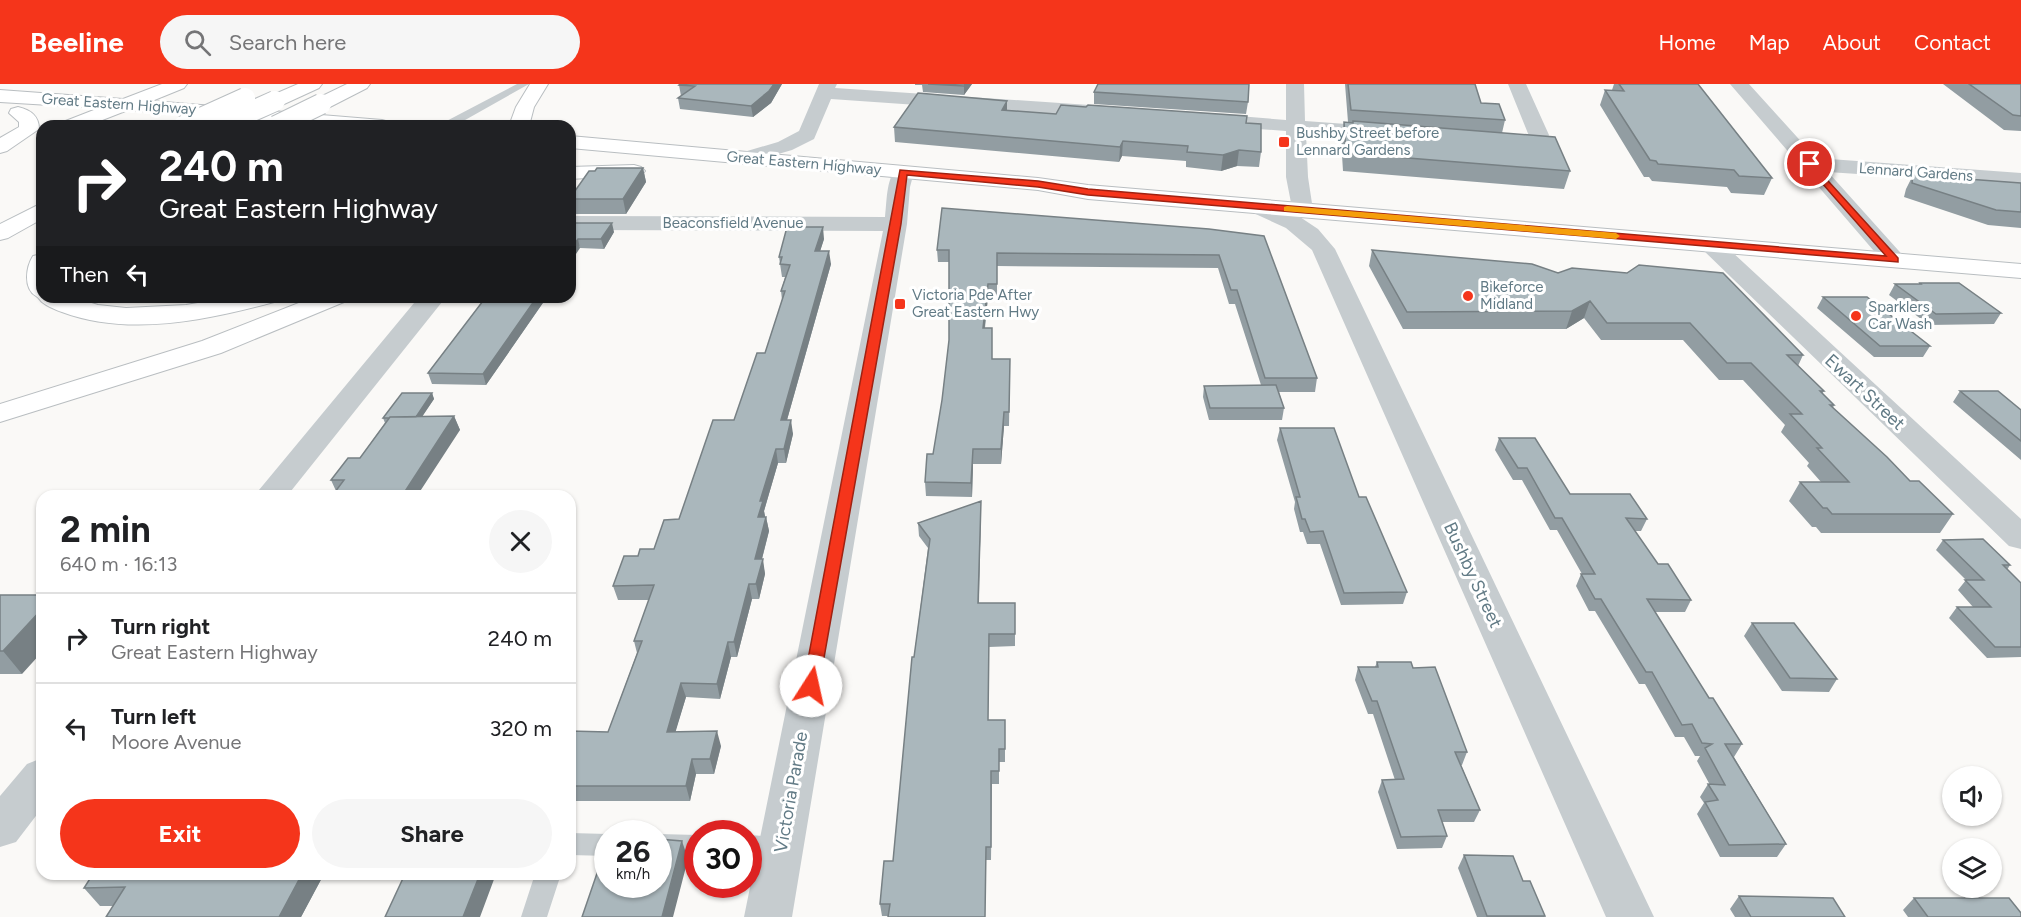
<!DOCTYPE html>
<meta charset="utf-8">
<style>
:root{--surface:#fff;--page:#f6f6f6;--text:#202124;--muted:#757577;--line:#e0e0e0;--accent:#f5351b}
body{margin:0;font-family:Figtree,sans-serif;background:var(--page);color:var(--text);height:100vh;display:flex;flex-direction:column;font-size:22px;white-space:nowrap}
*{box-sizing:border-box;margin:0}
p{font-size:20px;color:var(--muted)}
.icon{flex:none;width:33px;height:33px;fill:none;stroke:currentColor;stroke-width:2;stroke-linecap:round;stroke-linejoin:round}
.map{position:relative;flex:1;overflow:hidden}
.drawer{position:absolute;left:36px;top:406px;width:540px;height:390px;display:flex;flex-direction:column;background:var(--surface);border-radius:18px;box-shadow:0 2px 4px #0004}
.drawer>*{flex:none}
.guide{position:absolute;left:36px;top:36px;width:540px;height:183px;border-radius:18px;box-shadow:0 2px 4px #0004;background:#202124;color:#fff;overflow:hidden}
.buttons{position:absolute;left:1942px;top:682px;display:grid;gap:12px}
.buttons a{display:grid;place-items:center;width:60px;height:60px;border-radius:50%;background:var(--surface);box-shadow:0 2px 4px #0004;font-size:30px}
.speed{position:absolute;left:594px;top:736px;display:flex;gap:12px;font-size:30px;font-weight:700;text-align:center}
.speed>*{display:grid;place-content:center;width:78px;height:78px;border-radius:50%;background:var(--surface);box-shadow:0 2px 4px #0004;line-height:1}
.speed small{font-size:15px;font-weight:400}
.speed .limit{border:9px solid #d22;background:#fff;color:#111}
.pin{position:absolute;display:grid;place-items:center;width:51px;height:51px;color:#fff;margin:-26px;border:3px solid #fff;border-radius:50%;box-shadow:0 2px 6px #0007}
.me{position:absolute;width:66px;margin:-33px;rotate:10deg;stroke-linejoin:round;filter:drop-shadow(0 0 4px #0008)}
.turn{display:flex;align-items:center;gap:21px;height:126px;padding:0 24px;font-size:27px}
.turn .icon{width:78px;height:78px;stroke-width:2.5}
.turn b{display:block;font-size:42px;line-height:51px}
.then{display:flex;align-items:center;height:57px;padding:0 24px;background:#0003;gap:12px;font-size:22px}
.round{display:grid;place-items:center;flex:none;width:63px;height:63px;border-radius:32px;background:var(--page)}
.head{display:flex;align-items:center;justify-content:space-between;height:102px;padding:0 24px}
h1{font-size:36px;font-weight:700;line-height:45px}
.cta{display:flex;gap:12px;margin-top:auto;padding:12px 24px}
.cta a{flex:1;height:69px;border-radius:36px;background:var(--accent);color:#fff;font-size:24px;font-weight:700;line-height:69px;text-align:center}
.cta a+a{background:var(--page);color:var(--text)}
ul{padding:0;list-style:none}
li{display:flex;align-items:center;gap:18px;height:90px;padding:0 24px;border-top:2px solid var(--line)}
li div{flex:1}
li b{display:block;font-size:22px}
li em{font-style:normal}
header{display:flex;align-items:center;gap:36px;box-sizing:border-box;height:84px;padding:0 30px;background:var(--accent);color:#fff}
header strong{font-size:28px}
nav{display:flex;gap:33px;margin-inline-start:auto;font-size:21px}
.search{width:420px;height:54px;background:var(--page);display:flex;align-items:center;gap:15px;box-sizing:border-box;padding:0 21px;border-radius:33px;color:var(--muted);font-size:22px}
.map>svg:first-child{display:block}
</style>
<header>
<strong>Beeline</strong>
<div class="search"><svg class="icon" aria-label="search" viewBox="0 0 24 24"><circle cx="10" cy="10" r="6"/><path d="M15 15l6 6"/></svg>Search here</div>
<nav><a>Home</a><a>Map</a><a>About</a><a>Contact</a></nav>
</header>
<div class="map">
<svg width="2021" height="833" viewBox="0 0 2021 833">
<rect width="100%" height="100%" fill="#faf9f7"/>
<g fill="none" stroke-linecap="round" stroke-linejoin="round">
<defs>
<path id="highway" d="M162 0H187L184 4 152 17 382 36 389 38 392 42H321L128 26 87 42H60L63 38 99 24 0 18V6L123 15Z
M298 0H322L319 4 282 21H268L266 17 268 13Z
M347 0H370L367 4 328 24H314L312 20 314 16Z
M530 0H548L534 23 529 42H509L516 23Z
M18 23C31 26 39 32 39 45L7 67 0 69V54L19 43V38L9 29 11 25Z
M570 52 1038 94 1088 101 2021 180V194L1088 115 1038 106 570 64Z
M634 81 641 83 645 87 641 91 570 95V83Z
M42 119V135L8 154 0 156V140Z
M42 170V213H72L98 221 126 224 186 221 233 213H278L274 218C208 236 129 253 62 228 56 226 47 222 42 218 40 216 39 214 36 212 23 204 26 183 33 172Z
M314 213H348L344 218 221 269 0 338V320L202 257Z"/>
</defs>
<use href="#highway" stroke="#b9bec1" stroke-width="2"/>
<path fill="#c6cccf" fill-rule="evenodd" d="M517 0H529L458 40 437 42Z
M570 749 608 750V772L570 771Z
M658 750 698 751V773L658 772Z
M748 751 781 753 790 756 793 764 790 772 781 775 748 773Z
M535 790H561L547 833H521Z"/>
<path fill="#c6cccf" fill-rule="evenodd" d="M819 0H837L835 4 1104 22 1111 24 1113 28 1111 32 1104 34 831 15 814 55 792 66 744 80 737 78 734 74 737 70 778 58 799 47Z
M1286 0H1304L1305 37 1388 43 1395 45 1398 49 1395 53 1388 55 1306 49 1308 93 1313 126 1310 131H1297L1318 145 1335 165 1654 833H1606L1312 166 1286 144 1249 127 1246 122 1249 117 1257 115 1265 117 1293 129 1286 93V47L1201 41 1194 39 1191 35 1194 31 1201 29 1286 36Z
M1508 0H1526L1549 51 1545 60C1527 65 1508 65 1490 60L1487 56 1490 52H1529Z
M1730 0H1749L1816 74 2021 89V101L1828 88 1907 176 1904 181 1895 183 1886 181Z
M903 82 910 84 914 88 910 103 907 140 792 833H744L883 147 570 146V132L885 133C887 117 886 97 896 84Z
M1710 153 1718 155 2021 435V465L2009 462 1702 165 1698 160 1702 155Z
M419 213H446L287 412H254Z
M42 674V724L16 758 0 763V712L27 680Z"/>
<use href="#highway" fill="#fff" fill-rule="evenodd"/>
<defs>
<path id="highway-bridge" d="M228 38 275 17
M183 42 245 14
M276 42 321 20"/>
</defs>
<use href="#highway-bridge" stroke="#b9bec1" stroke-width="22" stroke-linecap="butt"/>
<use href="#highway-bridge" stroke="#fff" stroke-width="20"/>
</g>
<path fill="#929da2" d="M782 0 771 19 753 33 680 25 678 14 681 12 679 1Z
M915 0H972L964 11 923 8 922 1H915Z
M1345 0H1475L1481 19 1505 36 1502 49 1570 87 1564 105 1343 87 1341 55 1344 38H1353H1348Z
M1614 0H1698L1772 94 1764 111 1731 109 1727 103 1652 97 1649 93H1644L1600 21 1605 6H1612Z
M1943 0H2021V47L2004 46Z
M1094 8 1248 18 1246 30 1094 20Z
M1007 26 1056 30 1246 39 1261 68 1259 83 1237 82 1221 87 1186 83V77L1122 72 1119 78 895 58 894 43Z
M643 84 646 98 626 130H573L570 120V114Z
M1913 91 2021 99V144L1988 141 1904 113 1906 105Z
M570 139 614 148 604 165 580 164Z
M1209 145 1317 294 1315 308H1279L1284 324 1282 336H1209L1203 313 1204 302 1261 301 1235 220H1229L1218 184 997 182V213H988L985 244 992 275H1010L1009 342H1004L1001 380H973L972 413 926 412 925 398 933 370 942 316 949 256V178H938L937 166Z
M824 155 820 167 831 180 787 336 793 350 786 379H778L764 427 765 433H766L769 447 762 475 765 490 759 515H752L737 573H731L720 615 686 613 675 648 721 662 714 690H696L690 717H570V647L608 648 637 569 634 557 649 516H618L613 502 638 472 654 465 679 435 734 336 765 269 782 216 781 207 785 193H782L779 173Z
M1372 166 1558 189 1803 271 1798 282 1824 307 1822 310 1834 321 1833 324 1910 397 1953 430 1940 449H1821L1816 443H1812L1789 417 1800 398H1821L1807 382 1809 379 1781 348 1785 341 1743 296H1719L1683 256H1601L1584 234 1566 245H1403L1369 182Z
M1920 199 2001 229 1994 240 1929 241 1889 211 1895 200H1919Z
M486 213H547L486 301 432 300 428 289Z
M1823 213 1930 262 1923 273H1874L1817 224Z
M1960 307 2021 326V376L1953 318Z
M432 309 434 315 422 332H454L460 346 332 412 336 407 331 396 360 374 385 339 383 334Z
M1280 344 1359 413 1407 508 1403 520 1341 521 1320 460H1307L1303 448H1300L1294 425 1295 418 1277 356Z
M1499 354 1570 410 1647 435 1641 447H1635L1658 480 1691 516 1685 528H1655L1709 614 1742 660 1734 673 1786 760 1777 773H1720L1697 730 1704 719 1700 713 1708 700 1710 701 1697 677 1700 672H1695L1684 653H1675L1645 600H1639L1595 527H1589L1576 502 1581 490H1582L1557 446H1550L1522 396H1513L1495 366Z
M981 417 979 519H1015V562L989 563 988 636H1005V678H999V700H992L991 776H986L888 832H882L880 820 893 777 914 573 928 464 919 452 918 439Z
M1943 456 2010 481 2007 486 2021 499V573L1987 574 1949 534 1957 523H1973L1958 506 1966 496 1936 466Z
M0 511 22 590H0Z
M1752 539 1837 595 1829 608 1782 607 1744 552Z
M1377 578 1413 584 1467 668 1462 681H1461L1480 726 1474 738H1442L1447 752 1442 764 1397 765 1378 708 1382 696H1395L1373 630H1368L1355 596 1358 583H1375Z
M1464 771 1523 797 1545 833H1477L1458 784Z
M93 790H324L301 833 113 822H100L84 804Z
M1739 812 1845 833H1735L1730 825Z
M1914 814 2021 833H1908L1903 826Z"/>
<path fill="#778084" d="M774 0H782L771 19 753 33 751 22Z
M966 0H972L964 11V2Z
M1007 17V31L1002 26Z
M1123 57 1122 72 1119 78 1120 63Z
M1239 66 1237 82 1221 87 1223 71Z
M643 84 646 98 626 130 623 115Z
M612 139 614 148 604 165 601 155Z
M823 143 824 155 816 180 815 167Z
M578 155 580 164 570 179V166Z
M829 167 831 180 783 350 781 336Z
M988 200V213L983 258V244Z
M537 213H547L486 301 483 290Z
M1590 217 1584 234 1566 245 1572 227Z
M432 309 434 315 418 339 415 333Z
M1004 328V342L1001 380V365Z
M454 332 460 346 417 412H402Z
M791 336 793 350 786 379 784 365Z
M776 365 778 379 764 427 765 432 761 448 758 433 760 417Z
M973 365V380L972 413 971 399Z
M981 417V430L978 531V519Z
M766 433 769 447 758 490 755 475Z
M763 475 765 490 759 515 756 500Z
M749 500 752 515 737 573 734 558Z
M42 525V568L22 590 3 567Z
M728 558 731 573 720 615 717 600Z
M681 599 686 613 671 663 667 648Z
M717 647 721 662 714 690 710 675Z
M692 675 696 690 690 717 686 702Z
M682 757 688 775 673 833H662Z
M302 790H324L301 833H279Z
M480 790H496L480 833H463Z"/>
<path fill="#aab7bc" stroke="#778084" stroke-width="1.5" d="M680 0H774L769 7 751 22 678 14 695 2 679 1Z
M928 0H966L964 2Z
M1098 0H1249L1248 18 1094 8Z
M1348 0H1475L1481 19 1499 20 1505 36 1351 26Z
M1619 0H1698L1772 94 1739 92 1734 86 1658 80 1656 77 1650 76 1605 6 1624 7Z
M1969 0H2021V32L2013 31Z
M918 9 1007 17 1002 26 1056 30 1061 21 1086 23 1088 21 1247 32 1246 39 1261 40V68L1239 66 1223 71 1187 68 1188 62 1123 57 1120 63 894 43Z
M1353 37 1555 53 1570 87 1346 69 1344 38 1353 39Z
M597 84H643L623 115H570V114L589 87H595Z
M1913 91 2021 99V128L1996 126 1912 99Z
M942 124 1209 145 1264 152 1317 294H1265L1237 206H1231L1219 171 997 169V200H988L983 244H992V275H1010L1009 328H1004L1001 365H973L971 399 925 398 927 370H933L942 316 949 256V166H937Z
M570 139H612L601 155H578L570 166Z
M787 143H823L815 167H829L781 336H791L784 365H776L760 417H763L758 433H766L755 475H763L756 500H749L734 558H728L717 600 681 599 667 648 717 647 710 675H692L686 702H570V647L608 648 642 557H634L654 501 613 502 624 472H638L640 465H654L664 436 679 435 713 336H734L757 269H765L785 207H781L790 181 780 180 782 173H779Z
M1372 166 1532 180 1558 189 1572 184 1627 189 1639 181 1723 189 1803 271H1787L1824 307H1820L1834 321H1830L1887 373 1910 397H1919L1953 430H1832L1827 424H1823L1800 398H1849L1817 364H1822L1790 330H1802L1751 279H1727L1690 239H1607L1590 217 1572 227 1407 228Z
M1920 199H1959L2001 229 1936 230 1895 200H1921Z
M486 213H537L483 290 428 289Z
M1823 213H1867L1930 262H1880Z
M1276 301 1284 324H1210L1204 302Z
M1960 307H1998L2021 326V357Z
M402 309H432L416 333H390L389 334H383Z
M454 332 402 412H455H332L344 396H331L348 374H360L390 333Z
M1280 344H1334L1359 413H1366L1407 508 1344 509 1323 447 1310 448 1305 435H1302L1296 413H1300Z
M1499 354H1535L1570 410H1630L1647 435 1626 434 1658 480H1668L1691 516 1647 515 1709 614H1713L1742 660H1725L1786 760 1729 761 1705 718 1718 716 1708 700 1725 701 1705 664 1712 660 1702 659 1692 640 1682 641 1652 588H1646L1601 515H1595L1581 490H1595L1562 434H1555L1527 384H1518Z
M981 417 978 519H1015V550H989L988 636H1005V665H999V687H991V763H986L985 833H888L890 820H880L884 777H893L912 573H914L930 455 918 439Z
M1983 455 2010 481H2003L2021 499V563H1995L1957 523H1991L1965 496H1984L1943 456Z
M0 511H42V525L3 567H0Z
M1752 539H1794L1837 595 1790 594Z
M1377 578H1411L1413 584 1435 583 1467 668H1455L1480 726H1438L1447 752 1401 753 1382 696 1404 695 1377 617H1372L1358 583H1378Z
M658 755 682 757 662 833H582L604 769H608V801H658Z
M1464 771 1513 772 1523 797H1530L1545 832H1487Z
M93 790H302L279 833H106L125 803 84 804Z
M405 790H480L463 833H385Z
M1739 812 1833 814 1845 833H1751Z
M1914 814H2009L2021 829V833H1928Z"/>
<path fill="#f5351b" stroke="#9f2212" stroke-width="1.5" d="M1810 77 1898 174V178L1088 111 1038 103 907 91 901 140 819 602 817 606 811 608 805 606 803 602 900 86 1038 97 1088 105 1886 172 1807 82V78Z"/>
<path fill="#f59e0b" d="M1287 122 1616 149 1620 152 1616 155 1284 127V123Z"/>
<g fill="#f5351b" stroke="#fff" stroke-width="2">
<rect x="1278" y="52" width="12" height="12" rx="3"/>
<circle cx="1468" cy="212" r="6"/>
<rect x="894" y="214" width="12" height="12" rx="3"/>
<circle cx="1856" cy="232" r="6"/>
</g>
<g text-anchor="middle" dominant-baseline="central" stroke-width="6" stroke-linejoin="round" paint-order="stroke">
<g font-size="15" fill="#617a85" stroke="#fff">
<text transform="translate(119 20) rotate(4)">Great Eastern Highway</text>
<text transform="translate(804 79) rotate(5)">Great Eastern Highway</text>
<text transform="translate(1916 88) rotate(4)">Lennard Gardens</text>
<text x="733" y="139">Beaconsfield Avenue</text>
</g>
<g font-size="15" fill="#617a85" stroke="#fff" text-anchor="start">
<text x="1296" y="49">Bushby Street before<tspan x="1296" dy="17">Lennard Gardens</tspan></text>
<text x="1480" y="203">Bikeforce<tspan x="1480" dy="17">Midland</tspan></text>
<text x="912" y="211">Victoria Pde After<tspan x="912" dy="17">Great Eastern Hwy</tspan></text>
<text x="1868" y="223">Sparklers<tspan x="1868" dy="17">Car Wash</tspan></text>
</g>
<g font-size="18" fill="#617a85" stroke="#fff">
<text transform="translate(1865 308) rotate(43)">Ewart Street</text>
<text transform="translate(1473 491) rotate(65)">Bushby Street</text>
<text transform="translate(791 708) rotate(-80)">Victoria Parade</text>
</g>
</g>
</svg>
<div class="buttons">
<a><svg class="icon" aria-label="sound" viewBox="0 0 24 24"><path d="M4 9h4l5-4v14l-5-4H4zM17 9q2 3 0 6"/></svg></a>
<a><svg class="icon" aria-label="layers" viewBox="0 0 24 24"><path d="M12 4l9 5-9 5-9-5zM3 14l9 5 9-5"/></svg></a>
</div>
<div class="speed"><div>26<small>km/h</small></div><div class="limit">30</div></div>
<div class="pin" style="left:1810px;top:80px;background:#d93025"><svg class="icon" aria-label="arrive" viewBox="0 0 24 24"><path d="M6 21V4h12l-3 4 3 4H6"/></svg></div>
<svg class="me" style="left:811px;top:602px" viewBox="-20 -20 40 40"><circle r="19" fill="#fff"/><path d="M0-13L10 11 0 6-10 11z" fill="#f5351b"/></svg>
<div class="guide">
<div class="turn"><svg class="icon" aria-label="right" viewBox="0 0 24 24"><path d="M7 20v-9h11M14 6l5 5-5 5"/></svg><div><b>240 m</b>Great Eastern Highway</div></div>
<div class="then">Then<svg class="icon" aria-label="left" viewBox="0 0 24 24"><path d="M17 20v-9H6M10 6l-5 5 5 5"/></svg></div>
</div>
<section class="drawer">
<div class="head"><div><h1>2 min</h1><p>640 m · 16:13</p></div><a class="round"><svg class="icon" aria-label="close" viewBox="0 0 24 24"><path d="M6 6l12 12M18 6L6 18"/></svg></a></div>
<ul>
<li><svg class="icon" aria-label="right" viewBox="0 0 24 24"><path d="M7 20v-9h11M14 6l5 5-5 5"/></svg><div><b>Turn right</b><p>Great Eastern Highway</p></div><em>240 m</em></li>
<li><svg class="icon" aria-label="left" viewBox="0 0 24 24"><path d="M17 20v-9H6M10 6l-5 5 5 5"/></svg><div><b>Turn left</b><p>Moore Avenue</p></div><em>320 m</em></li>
</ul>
<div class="cta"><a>Exit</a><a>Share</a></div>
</section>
</div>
